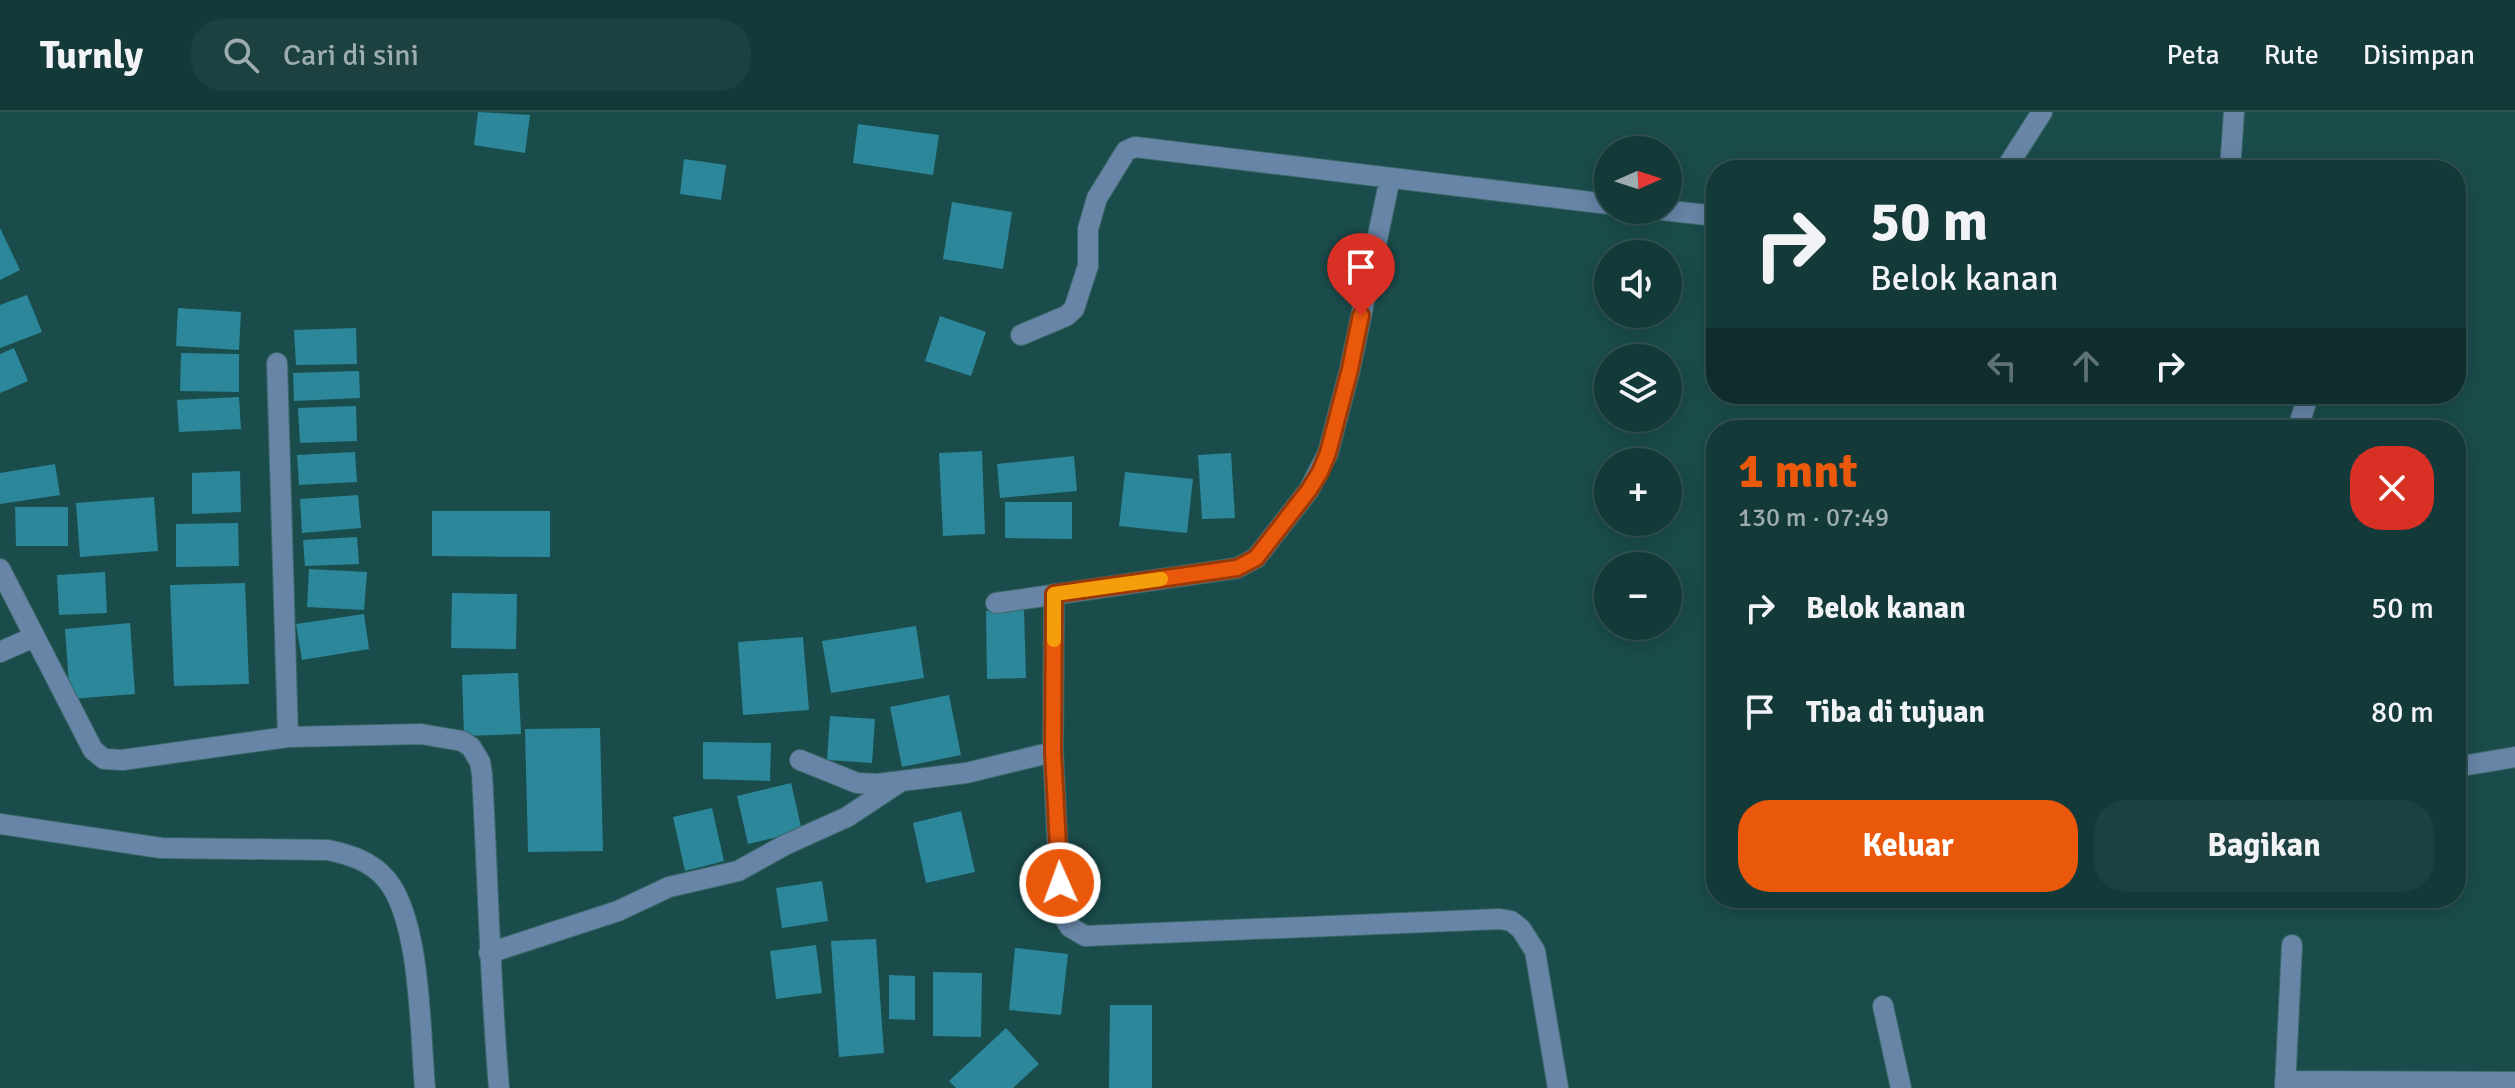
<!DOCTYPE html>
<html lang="id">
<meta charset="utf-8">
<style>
:root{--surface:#143939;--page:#1d4041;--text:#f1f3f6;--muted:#9dacae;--line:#335353;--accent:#ea580c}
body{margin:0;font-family:Signika,sans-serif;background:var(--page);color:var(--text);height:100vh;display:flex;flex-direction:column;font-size:30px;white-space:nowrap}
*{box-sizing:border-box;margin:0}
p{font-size:26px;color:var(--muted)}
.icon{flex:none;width:44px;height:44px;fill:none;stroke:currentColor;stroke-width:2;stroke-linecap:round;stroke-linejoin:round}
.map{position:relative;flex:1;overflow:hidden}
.details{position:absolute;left:1706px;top:308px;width:760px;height:488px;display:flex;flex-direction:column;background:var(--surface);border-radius:32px;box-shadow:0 4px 20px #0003,0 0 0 2px var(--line)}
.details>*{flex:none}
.guide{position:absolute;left:1706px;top:48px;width:760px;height:244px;border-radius:32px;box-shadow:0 4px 20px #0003,0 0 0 2px var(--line);background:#143939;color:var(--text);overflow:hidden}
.needle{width:52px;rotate:87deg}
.controls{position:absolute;left:1594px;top:24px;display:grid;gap:16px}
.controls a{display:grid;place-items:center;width:88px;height:88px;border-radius:50%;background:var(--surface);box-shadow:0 4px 20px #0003,0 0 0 2px var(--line);font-size:40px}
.pin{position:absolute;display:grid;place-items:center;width:68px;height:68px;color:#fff;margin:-82px -34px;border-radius:50% 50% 50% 0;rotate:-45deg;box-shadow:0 0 8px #0007}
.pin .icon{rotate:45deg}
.me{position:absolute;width:88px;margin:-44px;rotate:358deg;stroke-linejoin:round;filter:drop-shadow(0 0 6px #0008)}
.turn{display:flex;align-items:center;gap:28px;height:168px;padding:0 32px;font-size:36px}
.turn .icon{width:104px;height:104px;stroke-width:2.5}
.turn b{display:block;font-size:56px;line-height:68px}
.lanes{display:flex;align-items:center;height:76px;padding:0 32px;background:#0003;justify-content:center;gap:40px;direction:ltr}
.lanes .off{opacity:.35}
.round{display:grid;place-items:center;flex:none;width:84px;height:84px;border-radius:32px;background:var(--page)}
.headline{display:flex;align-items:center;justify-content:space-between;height:136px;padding:0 32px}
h1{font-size:48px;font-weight:700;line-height:60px;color:var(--accent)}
.cta{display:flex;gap:16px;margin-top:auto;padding:16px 32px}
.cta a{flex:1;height:92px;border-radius:32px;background:var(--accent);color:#fff;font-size:32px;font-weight:700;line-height:92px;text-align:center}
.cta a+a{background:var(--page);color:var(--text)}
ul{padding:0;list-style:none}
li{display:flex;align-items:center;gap:24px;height:104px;padding:0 32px}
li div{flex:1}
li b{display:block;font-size:30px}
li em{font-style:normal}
header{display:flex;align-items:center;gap:48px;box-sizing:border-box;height:112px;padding:0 40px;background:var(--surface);border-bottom:2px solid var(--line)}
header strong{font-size:38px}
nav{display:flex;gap:44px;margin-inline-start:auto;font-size:28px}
.search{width:560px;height:72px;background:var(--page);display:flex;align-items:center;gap:20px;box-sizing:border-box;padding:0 28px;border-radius:32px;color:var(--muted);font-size:30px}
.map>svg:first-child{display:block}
</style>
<header>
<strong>Turnly</strong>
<div class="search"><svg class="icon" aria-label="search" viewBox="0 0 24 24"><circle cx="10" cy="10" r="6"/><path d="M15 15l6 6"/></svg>Cari di sini</div>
<nav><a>Peta</a><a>Rute</a><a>Disimpan</a></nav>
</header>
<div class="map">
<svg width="2515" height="976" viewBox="0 0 2515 976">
<rect width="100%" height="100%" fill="#1b4c4c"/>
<path fill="#2b8799" d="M478 0 530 3 525 41 474 33Z
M858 12 939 23 933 63 853 51Z
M684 47 726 53 721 88 680 82Z
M952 90 1012 100 1003 157 943 147Z
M0 116 20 158 0 168Z
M27 183 42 220 0 236V193Z
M178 196 241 200 239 238 176 234Z
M940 204 986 220 971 264 925 249Z
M356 216 357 252 296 253 294 218Z
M14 236 28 269 0 281V242Z
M181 241 239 242V280L180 279Z
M359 259 360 286 294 289 293 261Z
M239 285 241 317 179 320 177 288Z
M356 294 357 329 300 331 298 296Z
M982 339 985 422 943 424 939 341Z
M355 340 357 370 299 373 297 343Z
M1231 341 1235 406 1202 407 1198 343Z
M1074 344 1077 379 1000 386 997 352Z
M55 352 60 383 0 392V361Z
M240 359 241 400 192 402V361Z
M1125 360 1193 367 1187 421 1119 414Z
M358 383 361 416 302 421 300 387Z
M154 385 158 439 80 445 76 391Z
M1005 390H1072V427L1005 426Z
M15 395H68V434H16Z
M432 399H550V445L432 444Z
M238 411 239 454 176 455V412Z
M357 425 359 452 305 454 303 428Z
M309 457 367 460 364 498 307 495Z
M105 460 107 501 59 503 57 463Z
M245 471 249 572 174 574 170 473Z
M452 481 517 482 516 537 451 536Z
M1024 498 1026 566 987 567 986 499Z
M364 502 369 537 302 548 296 512Z
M130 511 135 582 70 587 65 517Z
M916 514 924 566 831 581 822 529Z
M803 525 809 598 743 603 738 530Z
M518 561 521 622 464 624 462 563Z
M949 583 961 643 902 655 890 595Z
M830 604 875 607 872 651 827 648Z
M600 616 603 739 528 740 525 617Z
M703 630 771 631 770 669 703 667Z
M791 671 802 719 748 732 737 684Z
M712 696 724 749 685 759 673 705Z
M961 699 975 760 926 771 913 711Z
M822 769 828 809 782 816 776 776Z
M876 827 884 941 839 945 831 829Z
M816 833 822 881 776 887 770 839Z
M1015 836 1068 842 1061 903 1009 898Z
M933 860 982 861 981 925 933 924Z
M889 863 915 864V908L889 907Z
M1110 893H1152V976H1109Z
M1006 916 1039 952 1013 976H956L949 969Z"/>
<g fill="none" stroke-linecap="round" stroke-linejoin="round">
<defs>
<path id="minor" d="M2005 58 2042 0
M2230 58 2234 0
M1662 98 1716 104
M1021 223 1066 204 1074 197 1088 154V117L1097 86 1126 39 1135 35 1608 92
M277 251 288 625
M2297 318 2309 282
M0 457 93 638 104 647 122 648 288 625 421 622 462 629 471 635 480 650 482 662C488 767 490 871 499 976
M1054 482 1053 640 1061 801 1070 815 1085 824 1500 807 1511 809 1521 817 1535 839 1558 976
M996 491 1237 456 1256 446 1309 378 1328 341 1350 257 1390 66
M0 540 34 525
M800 648 857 671 877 672 966 661 1053 640
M2456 655 2515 645
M0 712 161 736 328 738C351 743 371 749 387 768 421 810 420 921 425 976
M489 841 618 799 669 775 738 759 785 733 847 705 900 670
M1883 894 1901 976
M2285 969 2515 970
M2285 976 2292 833"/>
</defs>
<use href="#minor" stroke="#3a6969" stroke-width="22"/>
<use href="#minor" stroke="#6885a8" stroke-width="20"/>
</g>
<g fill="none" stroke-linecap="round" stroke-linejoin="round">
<defs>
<path id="route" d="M1060 771 1053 640 1054 482 1237 456 1256 446 1309 378 1320 360 1328 341 1350 257 1361 203"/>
</defs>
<use href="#route" stroke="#983908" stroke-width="20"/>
<use href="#route" stroke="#ea580c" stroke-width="14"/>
<path stroke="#f59e0b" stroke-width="14" d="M1054 528V482L1161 467"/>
</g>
</svg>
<div class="controls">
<a><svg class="needle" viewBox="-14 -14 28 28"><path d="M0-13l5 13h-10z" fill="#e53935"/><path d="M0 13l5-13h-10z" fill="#9dacae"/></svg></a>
<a><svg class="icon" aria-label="sound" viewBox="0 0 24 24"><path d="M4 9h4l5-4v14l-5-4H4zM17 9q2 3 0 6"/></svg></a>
<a><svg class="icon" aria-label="layers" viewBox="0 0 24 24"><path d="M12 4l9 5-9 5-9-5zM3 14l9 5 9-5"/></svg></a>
<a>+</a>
<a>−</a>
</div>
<div class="pin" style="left:1361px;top:203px;background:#d93025"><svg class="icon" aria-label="arrive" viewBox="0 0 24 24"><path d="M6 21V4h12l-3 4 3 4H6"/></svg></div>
<svg class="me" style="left:1060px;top:771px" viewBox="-20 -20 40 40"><circle r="17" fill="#ea580c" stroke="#fff" stroke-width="3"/><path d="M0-11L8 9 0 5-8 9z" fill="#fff"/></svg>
<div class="guide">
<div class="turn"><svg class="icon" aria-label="right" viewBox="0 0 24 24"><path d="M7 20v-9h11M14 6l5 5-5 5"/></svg><div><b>50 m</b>Belok kanan</div></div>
<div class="lanes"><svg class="icon off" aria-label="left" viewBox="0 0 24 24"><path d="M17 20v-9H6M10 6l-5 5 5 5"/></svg><svg class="icon off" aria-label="ahead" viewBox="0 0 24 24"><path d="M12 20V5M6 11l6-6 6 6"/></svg><svg class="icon" aria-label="right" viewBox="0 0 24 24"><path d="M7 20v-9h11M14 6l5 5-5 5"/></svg></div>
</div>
<section class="details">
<div class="headline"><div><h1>1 mnt</h1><p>130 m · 07:49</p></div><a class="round" style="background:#d93025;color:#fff"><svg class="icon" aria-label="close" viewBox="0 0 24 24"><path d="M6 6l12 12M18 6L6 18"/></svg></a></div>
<ul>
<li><svg class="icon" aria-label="right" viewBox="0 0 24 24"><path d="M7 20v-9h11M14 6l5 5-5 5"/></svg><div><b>Belok kanan</b></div><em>50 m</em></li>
<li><svg class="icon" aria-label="arrive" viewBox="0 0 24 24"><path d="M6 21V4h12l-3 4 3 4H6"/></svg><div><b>Tiba di tujuan</b></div><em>80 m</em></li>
</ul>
<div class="cta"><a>Keluar</a><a>Bagikan</a></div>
</section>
</div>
